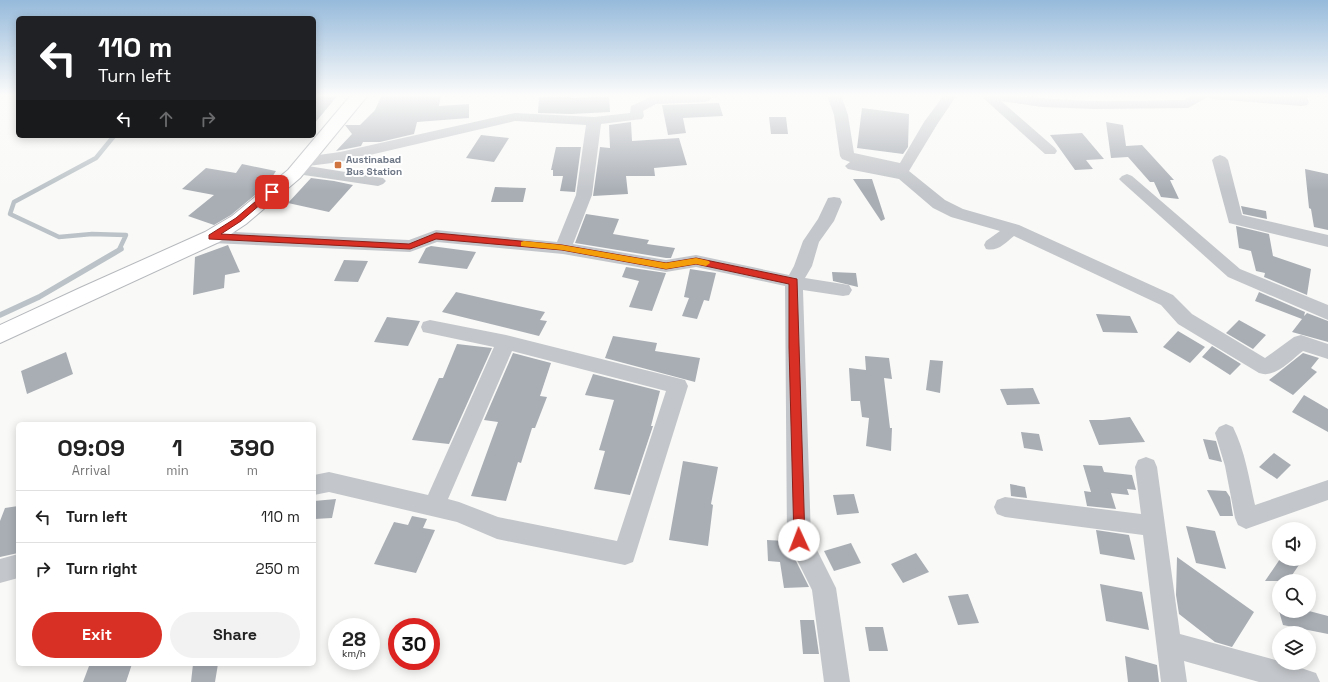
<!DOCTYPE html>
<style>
:root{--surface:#fff;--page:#f2f2f2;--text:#222;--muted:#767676;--line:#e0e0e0;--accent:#d93025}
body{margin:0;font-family:"Space Grotesk",sans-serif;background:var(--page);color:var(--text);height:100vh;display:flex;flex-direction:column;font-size:15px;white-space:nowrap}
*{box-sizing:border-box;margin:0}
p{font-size:13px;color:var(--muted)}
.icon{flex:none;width:22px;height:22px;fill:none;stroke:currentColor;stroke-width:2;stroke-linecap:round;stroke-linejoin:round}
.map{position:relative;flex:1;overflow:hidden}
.drawer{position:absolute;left:16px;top:422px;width:300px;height:244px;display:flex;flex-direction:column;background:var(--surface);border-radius:6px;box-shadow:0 2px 10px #0003}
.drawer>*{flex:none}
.hud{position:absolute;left:16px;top:16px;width:300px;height:122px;border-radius:6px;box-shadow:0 2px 10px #0003;background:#202124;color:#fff;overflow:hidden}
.tools{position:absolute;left:1272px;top:522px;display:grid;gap:8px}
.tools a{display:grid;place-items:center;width:44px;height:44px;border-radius:50%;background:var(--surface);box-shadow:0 2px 10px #0003;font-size:20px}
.speed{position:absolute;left:328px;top:618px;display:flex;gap:8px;font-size:20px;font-weight:700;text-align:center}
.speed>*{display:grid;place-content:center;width:52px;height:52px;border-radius:50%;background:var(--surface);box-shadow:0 2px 10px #0003;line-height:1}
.speed small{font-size:10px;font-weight:400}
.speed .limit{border:6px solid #d22;background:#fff;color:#111}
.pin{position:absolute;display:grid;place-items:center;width:34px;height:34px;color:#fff;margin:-17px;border-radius:8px;box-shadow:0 2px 6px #0006}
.me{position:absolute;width:44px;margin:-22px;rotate:358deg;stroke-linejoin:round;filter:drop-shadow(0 0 3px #0008)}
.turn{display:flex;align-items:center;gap:14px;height:84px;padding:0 16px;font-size:18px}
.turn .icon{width:52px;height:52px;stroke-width:2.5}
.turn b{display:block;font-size:28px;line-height:34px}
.lanes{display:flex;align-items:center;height:38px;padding:0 16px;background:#0003;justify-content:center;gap:20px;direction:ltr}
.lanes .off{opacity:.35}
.eta{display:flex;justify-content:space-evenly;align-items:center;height:68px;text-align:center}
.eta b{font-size:24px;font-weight:800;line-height:28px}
.button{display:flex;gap:8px;margin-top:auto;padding:8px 16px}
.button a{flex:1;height:46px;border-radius:24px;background:var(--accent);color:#fff;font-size:16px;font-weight:800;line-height:46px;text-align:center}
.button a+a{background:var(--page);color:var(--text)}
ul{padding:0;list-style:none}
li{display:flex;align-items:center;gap:12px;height:52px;padding:0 16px;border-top:1px solid var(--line)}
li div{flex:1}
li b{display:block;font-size:15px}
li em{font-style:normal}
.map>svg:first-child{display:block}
</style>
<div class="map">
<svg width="1328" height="682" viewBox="0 0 1328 682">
<rect width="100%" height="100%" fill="#f9f9f7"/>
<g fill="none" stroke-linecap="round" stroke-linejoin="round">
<path stroke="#bbc3c8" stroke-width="4.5" d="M114 136 96 158 14 202 10 214 59 237 92 234 126 235 119 250"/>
<path stroke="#bbc3c8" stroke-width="5.5" d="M0 315 39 297 121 249"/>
</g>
<path fill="#a9aeb5" d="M314 95H338L314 124Z
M382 95H441L439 106 469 104V118L417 122 414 134 380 142H363L361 146 336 151 352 134 345 125H360L375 110Z
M571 96V98L609 96 610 112 571 114 538 113 539 97Z
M719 103 723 116 683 118 686 133 668 135 662 105Z
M862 108 909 114 908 147 903 154 857 148Z
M769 117H786L788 134H771Z
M631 122 632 141 679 138 687 165 654 168 655 176H626L628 194 593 196 600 147 610 148 609 125Z
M1106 122 1123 125 1126 146 1142 145 1174 180H1170L1179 199 1161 197 1154 182H1150L1128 157 1111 158Z
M1082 133 1104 159 1086 160 1093 169 1075 170 1050 135Z
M481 135 509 138 494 162 466 158Z
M556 147H581L575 192 560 191 563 176H553V170H551Z
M242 164 276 171 267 185 231 215 214 225 188 216 214 195 182 189 206 168 236 173Z
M1305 169 1328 174V230L1314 227 1311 209 1309 208Z
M311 178 334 181 353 185 329 212 288 203Z
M853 179H872L885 219 881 221Z
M495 187 526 188 523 202H491Z
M1241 206 1266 211 1267 219 1243 214Z
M586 214 619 219 613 234 649 240 647 244 675 248 671 258H666L575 243Z
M1236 226 1269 234 1273 256 1311 269 1307 295 1264 277 1265 273 1256 271 1251 251 1239 248Z
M228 245 240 272 225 275 224 288 193 295 195 257Z
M431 246 476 252 467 269 418 263 426 248Z
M344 260 368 261 358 282 334 281Z
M626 267 666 273 652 311 629 307 639 281 622 277Z
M690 269 716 273 709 301 704 300 697 319 682 316 689 298 684 297Z
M832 272 856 273 858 287 833 281Z
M456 292 545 312 540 320 547 321 539 336 442 312Z
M1259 292 1305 312 1304 316 1307 313 1328 321V342L1292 332 1302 319 1255 301Z
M1096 314 1130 316 1138 333 1103 332Z
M387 317 420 321 408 346 374 342Z
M1239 320 1266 335 1253 349 1226 333Z
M1178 331 1205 347 1190 363 1163 347Z
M613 336 657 343 655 351 700 358 695 382 605 358Z
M457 344 492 348 449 444 412 440 439 378H443Z
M1212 346 1241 364 1230 375 1202 357Z
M66 352 73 374 27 394 21 371Z
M513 353 551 363 540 396 547 397 535 428H532L521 463 518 462 506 501 471 496 498 422 484 420Z
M1303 353 1319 358 1311 368 1317 372 1293 395 1269 380Z
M865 356 889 358 892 379 884 378 890 428H892L891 451 866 446 869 418 862 417 860 401H851L849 368 866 370Z
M930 360 943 361 940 393 926 390Z
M593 374 660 391 651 426H653L630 495 594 489 605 451 599 450 614 400 585 395Z
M1033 388 1040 404 1007 405 1000 389Z
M1304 395 1328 409V432L1292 412Z
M1130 417 1145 442 1099 445 1089 420H1103Z
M1021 432 1039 434 1043 451 1024 448Z
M1203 439 1216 441 1222 462 1209 459Z
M1274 453 1291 465 1277 479 1259 467Z
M683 461 718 467 711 504 713 505 708 546 669 540Z
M1083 465 1102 466 1104 472 1132 475 1136 490 1127 489 1129 495 1111 493 1116 509 1087 506 1084 491 1091 492Z
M1010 484 1025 487 1027 498 1011 496Z
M1207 490 1226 491 1230 497 1233 516H1220Z
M854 494 859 513 837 515 833 495Z
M336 499 332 518 314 519V501Z
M18 506V553L0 557V521L5 508Z
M412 516 427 519 423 528 435 530 416 573 374 564 394 522 408 525Z
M1186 526 1215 531 1226 569 1196 563Z
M1096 530 1129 535 1135 560 1100 554Z
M767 540 786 541 809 587 784 588 780 562 768 561Z
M851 543 861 563 834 571 824 551Z
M916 553 929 572 903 583 891 564Z
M1177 557 1254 612 1232 647 1215 642 1179 614 1176 595Z
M1280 559H1303L1288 581H1265Z
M1100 584 1142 592 1149 630 1106 621Z
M968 594 979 623 958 625 948 596Z
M1279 611H1309L1328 616V634L1283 625Z
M800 620H814L819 654H803Z
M865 627H883L888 651H869Z
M1125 656 1157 665 1159 682H1128Z
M106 664H132L126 682H83L89 666Z
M193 664H218L215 682H191Z"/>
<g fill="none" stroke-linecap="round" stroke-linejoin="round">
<defs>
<path id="primary" d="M351 95H368L300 178 246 224 219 242 0 343V325L80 288 205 232 232 216 288 170Z"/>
</defs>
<use href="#primary" stroke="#b5b8bc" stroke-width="2"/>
<path fill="#c3c6ca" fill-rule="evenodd" d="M709 95 711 98 709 101 704 102 656 104 643 111 644 116 642 119 601 124 592 195 573 244 666 260 696 255 789 275 794 266 803 241 818 219 828 198 834 197 840 198 842 202 834 221 819 242 812 266 805 278 849 285 852 290 849 295 843 296 803 290 811 538 836 588 850 682H824L812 590 787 540 785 286 696 267 666 272 563 254 437 242 410 252 212 243 206 241 204 237 206 233 212 231 409 240 436 230 557 242 576 195 586 125 515 121 340 162 308 166 383 178 386 181 383 184 378 186 297 174 292 172 289 169 292 166 298 164 296 162 299 159 304 157 340 152 515 113 594 117 630 113 631 106 653 96Z
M827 95H841L848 115 854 153 900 163 924 122 944 95H957L938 123 909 171 945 200 963 209 1019 225 1173 295 1192 314 1265 358 1294 337 1301 335 1328 344V359L1303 351C1291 360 1275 379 1259 373L1178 324 1161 305 1014 236C1005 243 998 252 986 249L984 245 986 241 1000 231 951 217 933 208 899 179 848 169 845 166 850 162 842 159 840 156 834 115Z
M980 95C1018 95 1055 100 1093 101 1123 102 1154 100 1185 100L1192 95 1293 97 1292 95H1306L1309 102 1307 105 1302 106 1213 99 1208 97 1188 108 1095 109 1042 107 1001 101 1055 148 1057 151 1055 154H1045Z
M1220 155 1225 157 1228 160 1242 215 1328 235V247L1229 223 1212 160 1215 157Z
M1127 174 1132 176 1240 269 1328 305V320L1228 277 1122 182 1119 179 1122 176Z
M430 320 506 335 685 380 688 386 633 562 625 565 497 539 457 522 329 492 314 495V475L329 472 428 495 494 347 423 332 421 327 423 322ZM512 351 666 391 617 541 498 517 459 502 448 499Z
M1226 424 1233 427C1245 451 1249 478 1255 505L1328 480V500L1246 529 1238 525 1235 518 1225 466 1215 433 1219 427Z
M1146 457 1154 460 1157 467 1180 634 1279 661V663H1286L1316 673 1320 682H1259L1184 661 1187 682H1161L1143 535 1005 517 997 514 994 507 997 500 1005 497 1141 514 1135 467 1138 460Z
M18 554V578L0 583V559Z"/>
<use href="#primary" fill="#fff" fill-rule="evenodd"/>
</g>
<linearGradient id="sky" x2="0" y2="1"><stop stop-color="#96badb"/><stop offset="0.5" stop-color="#fcfcfb"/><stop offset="1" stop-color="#fcfcfb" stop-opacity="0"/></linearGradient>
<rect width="1328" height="191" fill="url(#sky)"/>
<path fill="#d93025" stroke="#8d1f18" d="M269 190 275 192 241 221 221 234 409 244 436 233 562 245 666 263 696 258 797 279 805 540 803 543 799 545 795 543 794 540 789 347V284L696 264 666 269 562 250 436 239 410 249 209 239V235L236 218Z"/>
<path fill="#f59e0b" d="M524 241 562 245 666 263 696 258 709 261 710 263 706 266 696 264 666 269 562 250 521 246V242Z"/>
<rect fill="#d07540" stroke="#fff" stroke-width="1.5" x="334" y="161" width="8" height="8" rx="2"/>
<g text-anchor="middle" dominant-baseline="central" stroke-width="4" stroke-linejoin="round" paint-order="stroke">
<g font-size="10" font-weight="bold" fill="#6c7685" stroke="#fff" text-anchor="start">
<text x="346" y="159">Austinabad<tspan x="346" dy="12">Bus Station</tspan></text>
</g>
</g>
</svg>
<div class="tools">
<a><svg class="icon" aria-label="sound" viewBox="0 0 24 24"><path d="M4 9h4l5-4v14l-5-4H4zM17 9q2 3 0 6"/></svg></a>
<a><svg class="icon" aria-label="search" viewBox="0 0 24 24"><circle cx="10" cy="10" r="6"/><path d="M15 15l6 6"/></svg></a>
<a><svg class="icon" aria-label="layers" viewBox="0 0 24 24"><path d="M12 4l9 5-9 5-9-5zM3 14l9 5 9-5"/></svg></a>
</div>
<div class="speed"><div>28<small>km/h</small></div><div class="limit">30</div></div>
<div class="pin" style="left:272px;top:192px;background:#d93025"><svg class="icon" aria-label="arrive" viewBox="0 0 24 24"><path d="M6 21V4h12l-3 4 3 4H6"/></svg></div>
<svg class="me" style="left:799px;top:540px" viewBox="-20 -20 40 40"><circle r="19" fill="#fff"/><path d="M0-13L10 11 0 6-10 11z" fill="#d93025"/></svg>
<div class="hud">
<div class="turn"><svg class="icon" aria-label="left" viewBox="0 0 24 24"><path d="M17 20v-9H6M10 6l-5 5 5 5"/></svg><div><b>110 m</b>Turn left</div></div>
<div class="lanes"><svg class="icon" aria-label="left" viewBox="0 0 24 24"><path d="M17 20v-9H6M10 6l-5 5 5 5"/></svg><svg class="icon off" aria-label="ahead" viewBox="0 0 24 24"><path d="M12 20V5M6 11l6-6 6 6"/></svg><svg class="icon off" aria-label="right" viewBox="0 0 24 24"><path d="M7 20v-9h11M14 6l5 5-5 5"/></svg></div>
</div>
<section class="drawer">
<div class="eta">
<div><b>09:09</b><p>Arrival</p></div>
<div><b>1</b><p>min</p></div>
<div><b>390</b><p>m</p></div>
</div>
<ul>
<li><svg class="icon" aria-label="left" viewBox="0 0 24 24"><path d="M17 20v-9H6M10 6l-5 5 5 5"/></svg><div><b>Turn left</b></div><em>110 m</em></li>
<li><svg class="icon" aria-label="right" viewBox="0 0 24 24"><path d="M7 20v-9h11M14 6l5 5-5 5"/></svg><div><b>Turn right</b></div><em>250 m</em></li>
</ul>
<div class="button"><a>Exit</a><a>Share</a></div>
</section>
</div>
